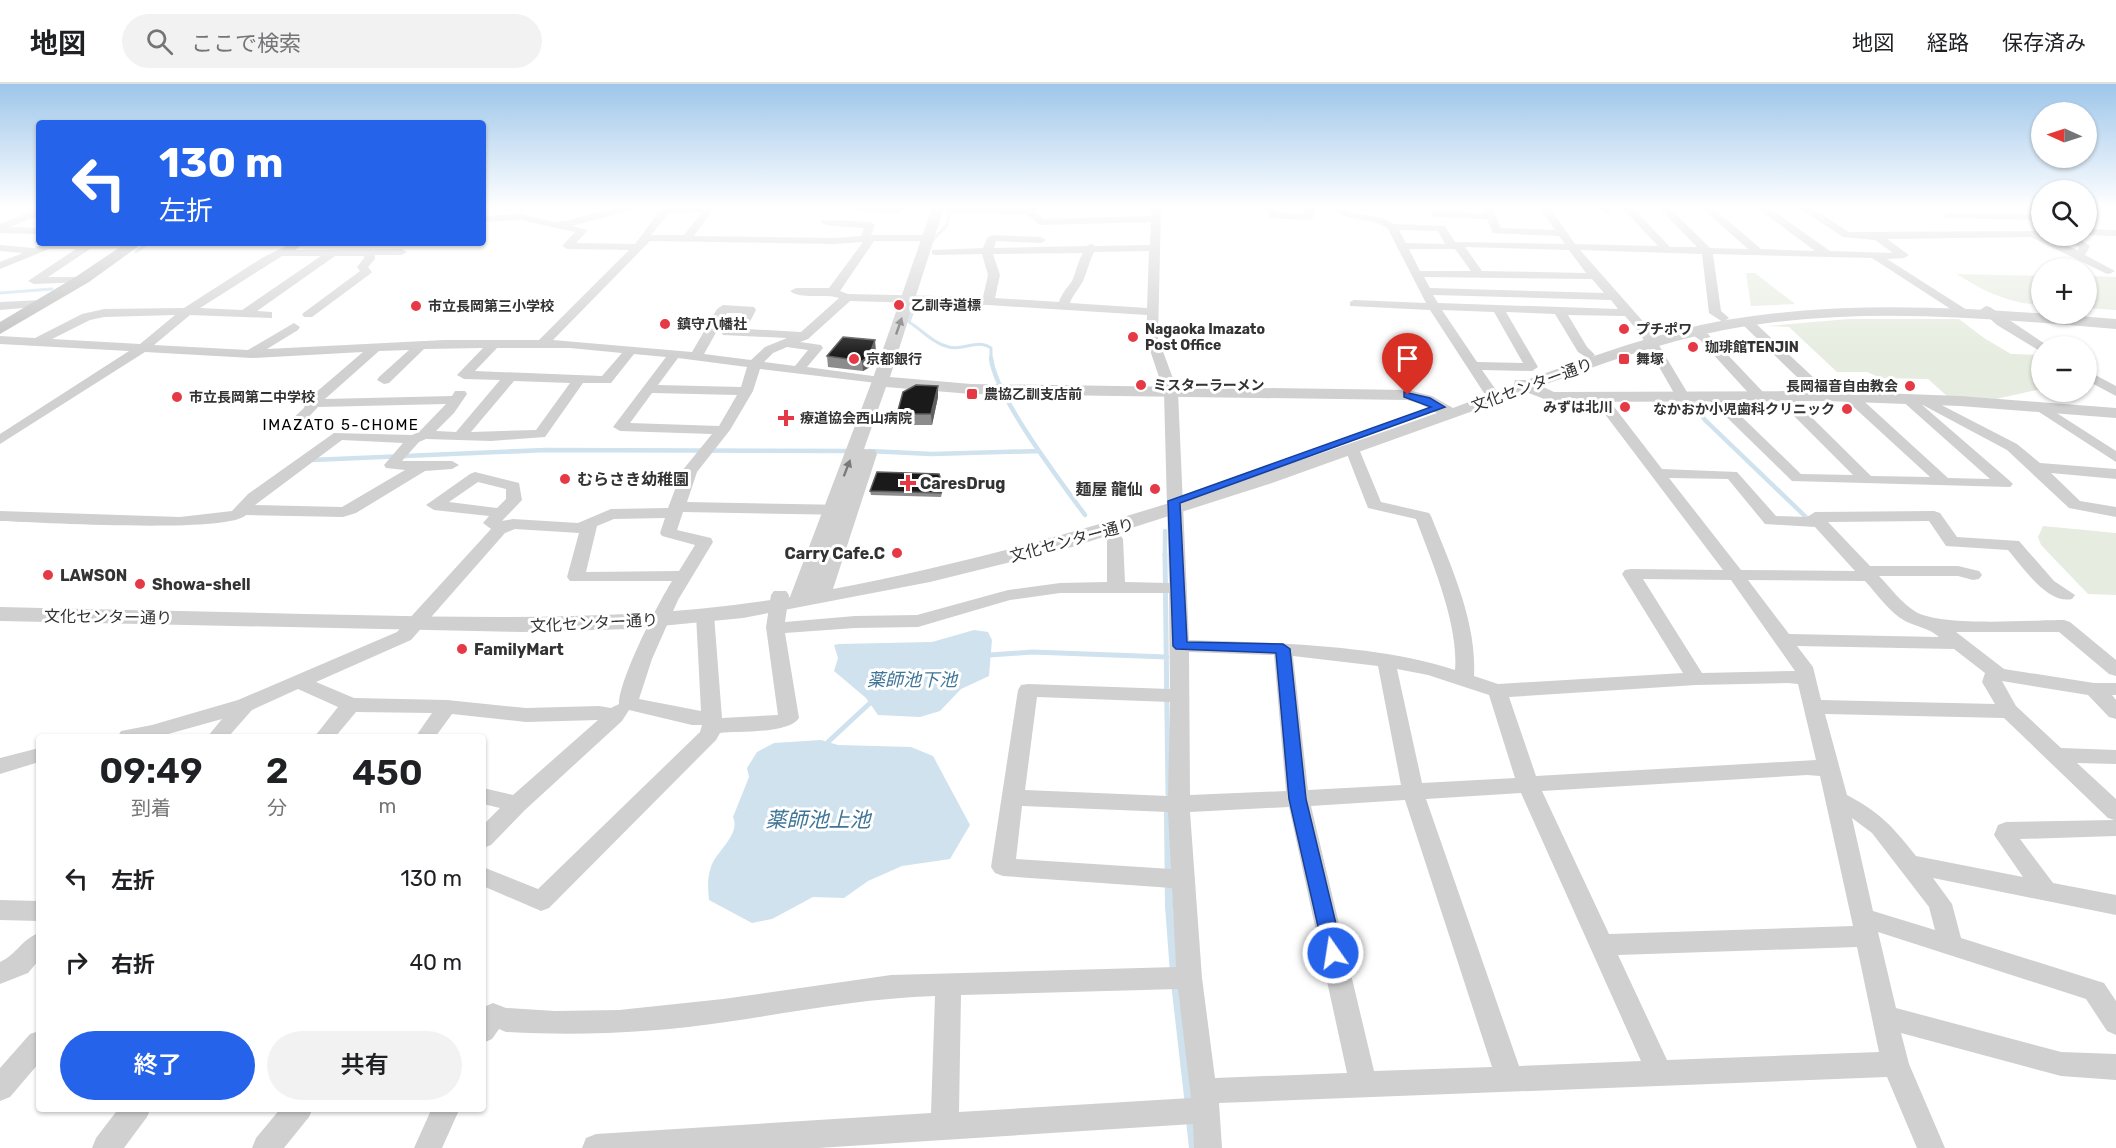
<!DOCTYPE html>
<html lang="ja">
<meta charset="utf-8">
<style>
:root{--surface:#fff;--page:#f2f2f2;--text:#202124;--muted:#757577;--line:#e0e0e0;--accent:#2563eb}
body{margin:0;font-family:Rubik,"Noto Sans JP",sans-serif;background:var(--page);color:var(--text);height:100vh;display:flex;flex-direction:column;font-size:22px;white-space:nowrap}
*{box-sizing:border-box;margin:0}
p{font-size:20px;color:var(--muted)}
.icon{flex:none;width:33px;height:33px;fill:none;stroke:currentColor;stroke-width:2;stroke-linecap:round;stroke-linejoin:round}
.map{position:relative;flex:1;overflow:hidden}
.details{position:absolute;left:36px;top:650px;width:450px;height:378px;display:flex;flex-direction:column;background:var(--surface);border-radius:6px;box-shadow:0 2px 4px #0004}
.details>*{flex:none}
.top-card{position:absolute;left:36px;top:36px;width:450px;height:126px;border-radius:6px;box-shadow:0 2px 4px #0004;background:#2563eb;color:#fff;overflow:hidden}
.needle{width:39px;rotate:273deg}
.fabs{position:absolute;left:2031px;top:18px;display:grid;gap:12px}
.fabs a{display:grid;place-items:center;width:66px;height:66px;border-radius:50%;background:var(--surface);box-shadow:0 2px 4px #0004;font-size:30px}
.pin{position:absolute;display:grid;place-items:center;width:51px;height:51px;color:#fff;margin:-62px -26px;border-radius:50% 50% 50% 0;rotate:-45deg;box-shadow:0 0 6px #0007}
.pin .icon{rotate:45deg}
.me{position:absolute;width:66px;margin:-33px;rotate:347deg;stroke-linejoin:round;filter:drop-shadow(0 0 4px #0008)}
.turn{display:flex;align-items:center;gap:21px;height:126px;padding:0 24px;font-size:27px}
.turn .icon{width:78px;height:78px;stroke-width:2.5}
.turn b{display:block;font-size:42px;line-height:51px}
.eta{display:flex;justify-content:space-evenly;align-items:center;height:102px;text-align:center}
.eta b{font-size:36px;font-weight:600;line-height:42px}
.action{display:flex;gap:12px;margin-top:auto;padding:12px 24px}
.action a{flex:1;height:69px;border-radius:36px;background:var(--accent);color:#fff;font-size:24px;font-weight:600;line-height:69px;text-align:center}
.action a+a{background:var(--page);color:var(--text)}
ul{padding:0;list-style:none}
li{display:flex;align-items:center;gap:18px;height:84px;padding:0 24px}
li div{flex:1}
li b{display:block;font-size:22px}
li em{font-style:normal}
header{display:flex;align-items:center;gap:36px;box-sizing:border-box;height:84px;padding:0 30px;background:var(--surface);border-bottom:2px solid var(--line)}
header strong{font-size:28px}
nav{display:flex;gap:33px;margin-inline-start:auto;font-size:21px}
.search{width:420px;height:54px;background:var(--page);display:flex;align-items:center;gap:15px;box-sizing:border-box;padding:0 21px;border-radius:33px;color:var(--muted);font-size:22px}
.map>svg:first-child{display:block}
</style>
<header>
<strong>地図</strong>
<div class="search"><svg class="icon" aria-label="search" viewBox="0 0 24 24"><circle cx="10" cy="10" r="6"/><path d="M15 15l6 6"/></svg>ここで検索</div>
<nav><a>地図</a><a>経路</a><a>保存済み</a></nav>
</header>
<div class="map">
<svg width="2116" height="1064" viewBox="0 0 2116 1064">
<rect width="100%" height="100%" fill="#fff"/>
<path fill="#e6ecdf" d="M1746 189H1755L1795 220 1751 222Z
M1957 190 2041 192V221C2009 219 1984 208 1957 190Z
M2087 192 2116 193V226L2087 224Z
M1849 235H1959L1984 254 2011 270 2041 271V305L1996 315 1947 312 1928 295 1881 294 1867 288H1837L1789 243 1767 242Z
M2043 442 2116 449V511L2088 510 2041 461 2038 453Z"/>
<path fill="#cfe2ee" d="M974 546 988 548 992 556 989 592 961 605 940 627 920 633 878 631 866 614 834 587 838 574 834 561 839 560 932 558Z
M821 656 838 661 911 663 933 672 970 741 950 775 902 782 868 797 844 814 813 813 772 835 752 839 709 816C708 805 707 794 711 783 716 767 741 751 733 733L749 693 747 684 757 668 774 659Z"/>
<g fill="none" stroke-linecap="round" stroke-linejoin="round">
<path stroke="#cfe2ee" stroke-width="3" d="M929 160 947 141 950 124
M136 168 148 159
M0 209 52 205
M910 218 914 224 909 238C922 246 934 260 949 263 964 267 977 254 991 264V275"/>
<path stroke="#cfe2ee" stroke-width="4.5" d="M991 274C995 312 1061 398 1085 431
M1688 312 1705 336 1809 436
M869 367 932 370 1039 367
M312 376 546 366 851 367
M1165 447V472"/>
<path stroke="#cfe2ee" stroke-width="5" d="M1165 470 1168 710
M990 571 1032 568 1167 573
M828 658 870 619"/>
<path stroke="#cfe2ee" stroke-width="8" d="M1168 728 1169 822 1174 889
M1175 899 1189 1021
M1190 1036 1193 1064"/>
<path fill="#d0d0d0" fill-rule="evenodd" d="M39 124V131L10 143 39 144V150L0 149V140Z
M612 124H639L572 142 588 146 576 159 635 160 662 124H714L694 152 834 154 861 152 864 144 826 141 821 138 822 136 870 138 875 141 871 151H928L933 154 928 157H874L840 207 848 210 983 213 988 191 982 170 936 171 932 170V166L983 164 987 154 992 151 1041 153 1046 156 1041 159 996 157 994 164 1086 162 1091 160 1096 162 1150 161 1151 138 1040 141 1026 130 951 129 948 128 947 124H1035V128L1043 135 1151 132V124H1161L1158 254 1178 308 1189 556C1273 559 1375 560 1455 586 1459 541 1432 478 1416 435L1368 424 1345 365 1352 361 1359 365 1381 418 1429 429 1431 432C1451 482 1477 538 1474 592L1498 600 1683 589 1622 490 1625 486 1631 485 1723 486 1595 317 1593 314 1595 311H1605L1662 385 1737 388 1776 432 1807 433 1815 428 1934 427 1940 429 1957 453 2019 457 2054 497 2075 511 2072 515C2048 521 2022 482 2008 466L1946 462 1929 437 1828 438 1870 482H1958L1979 487 1982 491 1979 495 1973 496 1958 492H1879C1891 504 1901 519 1916 528 1944 543 2029 536 2064 536L2070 538 2116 576V592L2109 590 2059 548H1956L2004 585 2094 599H2116V611H2112L2116 616V635L2109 633 2088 611 2002 597 2016 622 2061 664 2116 666V680L2077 679 2116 715V752L2020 755 2053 799 2116 811V831L1933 794 1952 820 1961 854 2104 899 2116 917V951L2107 947 2086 915 1878 848 1896 924 2061 968 2116 970V996L2061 992 1901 949 1909 980 1945 1064H1917L1887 993 1219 1019 1222 1064H1194L1193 1040 818 1064H582L586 1054 596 1050 931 1029 935 912C865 914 795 928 726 938 652 949 580 952 506 948L499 945 492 955 483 959 484 923 493 919 506 924 555 927 619 926 723 915 891 891 1176 883 1172 804 1003 792 995 789 991 783 1018 606 1021 601 1028 600 1170 605 1169 509H1060L1010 516 918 543 855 544 785 549 799 634C789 650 738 647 720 649L716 656 549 824 541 827 483 802V783L538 805 700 648 702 641H692L629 626 622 637 525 726 491 761 483 764V741L500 724 483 720V704L513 711 598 636 526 638 452 630 436 652H416L432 629 356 628 336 652H315L338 623 298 605 252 626 229 652H208L222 635 161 652H118L121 647 152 641 238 616 397 548 491 445 483 439 489 432 434 426 426 421 470 390 475 388 519 399 522 416 502 437 513 435 578 439 611 425 668 424 682 387 712 350 620 347 613 343 666 273 634 270 611 299H583L545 353 491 357 426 355 419 358 402 377H452L459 381 452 385 425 387 356 429 343 433 246 431C228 450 36 438 0 437V427L180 433 232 427 248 410 334 349 412 351 419 348 446 320 318 323 302 340 297 341 290 337 304 324 307 316 363 268 252 274 145 268 0 360V350L129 267 0 260V252L35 254 82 230 104 225 184 224 262 174 292 159H305L295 166 402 165 407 168 402 171H375V175L368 183 372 188 370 190 312 233H304L302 230 360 187 357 183 364 174V172H335L257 227 272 228V234L190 231 154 261 248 266 294 239 300 243 298 246 267 265 444 256H539L629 166 567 165 562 162 575 148 521 136 483 138V132L521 130 554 138 566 137ZM702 128 684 151H651L669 129ZM650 157 834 160 863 158 829 204H796L790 207C801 216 825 209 839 214L801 248 746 245 756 226 754 223 723 221 717 225 692 268 553 256ZM1149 167 1147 224 1070 219C1073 210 1079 205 1083 197 1087 188 1089 178 1094 168ZM1083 169C1078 177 1076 188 1072 197 1067 204 1062 209 1059 218L995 214 1000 191 993 170ZM282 172H321L242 226 200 224ZM850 217 988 221 1147 231 1146 254 1164 308 1169 499 1125 498 1123 455 1115 443 1109 441 1101 446 1107 455V498L1060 499 1008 506 917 531 855 532 785 538 789 511 786 507H774L771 511 766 543 778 631 722 634 714 531 711 527H699L696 531 701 627 639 615 652 575 678 516 713 458 711 454 677 446 683 428 848 431 856 426 848 421 687 418 697 388 730 346 753 307 760 285 885 300 887 297 880 293 807 283 823 264 821 261 800 258 808 255ZM727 229H742L734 245H723L721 248 723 251 787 254 765 263 751 276 704 270ZM175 231 140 260 52 255 90 236 104 233ZM787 263 808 266 795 282 764 278 773 269ZM483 264 457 291 464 295 500 296 456 348 436 347 454 329 467 310 465 307H455L452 312 325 315 379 267 409 266 379 293 377 296 384 300 389 299 424 265ZM497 264H570L622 269 602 292 475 287ZM678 274 747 283 741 303 658 301ZM514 297 570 299 536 346 471 348ZM652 309 737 311 719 342 630 339ZM342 356 403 359 384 381 386 384 405 386 342 423 255 421ZM1669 394 1728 395 1765 440 1815 443 1855 487 1741 486ZM478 398 506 405V415L497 424 449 418ZM665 434 660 449 662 452 695 461 679 487 586 488 597 442 614 435ZM515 445 579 449 567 493 570 497H672C657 521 619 596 619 620L611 624 599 622 526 624 447 616 354 614 316 598 411 556 505 449ZM1643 495 1731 496 1795 587 1702 589ZM1748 496 1865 497C1877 510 1889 528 1905 537 1917 543 1929 544 1939 553L1789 550ZM1797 562 1954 565 1985 589 1982 598 1995 620 1821 616 1813 583ZM1189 568 1274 571 1286 707 1190 711ZM1293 572 1378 582 1401 701 1308 706ZM1397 585 1428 591 1489 611 1515 694 1422 699ZM1788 599 1798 600 1816 676 1536 692 1509 613 1696 601ZM1037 613 1170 618 1168 712 1025 706ZM1825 630 2004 634 2108 734 2114 736 2006 738 1998 741 1994 751 2023 793 1916 772C1892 742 1882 730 1847 711ZM1807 691 1820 692 1853 842 1609 850 1542 707ZM1521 709 1641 977 1519 982 1426 715ZM1405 716 1492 983 1374 987 1311 722ZM1022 722 1168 728 1171 785 1016 775ZM1289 723 1347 989 1215 994 1202 894 1190 728ZM1852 734 1872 749 1929 823 1935 846 1873 827ZM1857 863 1879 968 1667 976 1618 871ZM1178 905 1191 1014 959 1028 961 911Z
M856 124H904L897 130 861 127Z
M1266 124H1276L1277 128 1304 130V124H1314V133L1309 136 1273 134 1269 133Z
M1332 124H1344L1353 129 1383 134 1394 140 1445 142 1455 158 1565 160 1559 152 1493 149 1487 135 1435 133 1430 130 1435 127 1484 129 1482 124H1492L1501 144 1555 146 1540 124H1550L1575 160 1658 162 1622 124H1633L1670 163H1697L1659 124H1670L1710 164 1748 165 1702 124H1713L1761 165 1815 167 1757 124H1769L1830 167 1893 169 1875 156 1843 153 1799 124H1812L1849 148 2042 147V152L2078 166 2079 163 2063 152H2075L2090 162 2085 171 2115 187 2109 190 2105 189 2031 153 1887 155 1909 171 1904 174 1887 175 1967 226 1969 229 1963 233 1872 174 1713 170 1721 227 1729 234 1723 238 1709 229 1702 170 1580 166 1648 243 1690 313 1688 316H1678L1639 248 1625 232 1568 231 1587 263 1595 271 1589 275 1578 268 1555 230 1506 228 1538 283 1532 287 1482 286 1496 306 1489 310 1484 309 1430 226 1350 222V218L1354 216 1426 219 1388 145C1371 132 1348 139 1332 124ZM1399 146 1438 147 1445 160 1406 159ZM1465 163 1569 166 1586 189 1482 187ZM1409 165H1455L1471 187H1420ZM1424 193 1592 195 1604 209 1430 204ZM1433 211 1611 216 1618 225 1438 219ZM1442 226 1494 228 1523 279 1477 278Z
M1600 124H1610L1612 127 1607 130Z
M1948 129 2042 130V136L1944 134 1943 132Z
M2086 145 2116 146V152L2086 151Z
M46 159H137L138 161 133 164 90 165 48 193H87V197L83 198 34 200 28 197 76 165H49L0 185V178L23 169 0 167V161L34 164Z
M42 216 46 218V222L0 226V218Z
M1986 222 1990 223 2048 262H2042V267L2038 266 1997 241 1980 226Z
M1747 234 1751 235 1830 309 1832 312 1830 315H1820L1743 241V235Z
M1693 243 1708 250 1763 308 1765 311 1763 314H1753L1700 256 1687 247Z
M2086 286 2116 302V312L2086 296Z
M1781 307 1786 308 1871 392 1930 393 1846 316 1844 313 1846 310H1856L1948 394 1990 395 1900 315 1907 311 1915 315 1922 311 2017 360 2040 379 2116 385V395L2051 389 2080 417 2116 423V433L2069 424 2007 366 1921 320 2010 397 2013 400 2010 403 1792 397 1705 312 1707 309H1717L1801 390 1853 391 1776 314 1774 311Z
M2041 319 2116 367V378L2036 326 2034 323 2036 320Z
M39 664V678L0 690V674Z
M0 816 39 817V837L0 836Z
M39 849V876L28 889 0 900V878C16 871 23 854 39 849Z
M39 947V979L10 1013 0 1017V984L30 950Z
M119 1024H151L147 1033 124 1064H92L96 1054Z
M281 1024H313L309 1033 284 1064H252L256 1054Z
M432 1024H460L442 1064H414Z"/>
<path fill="#d0d0d0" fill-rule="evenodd" d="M932 124H944L890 293 971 300 1408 306 1432 312 1453 324 1514 301 1515 296H1527C1592 272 1658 248 1726 236 1856 214 1986 225 2116 235V245C1986 234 1854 221 1724 246 1661 258 1601 280 1541 302L1554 308 1825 307 1960 312 2116 324V334L1960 322 1825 317 1552 318 1526 308 1269 400 1072 463 930 498 743 534 630 545 523 548 0 537V523C118 526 236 528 355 531 501 534 646 537 790 513L872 297ZM886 303 971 310 1407 316 1420 320 1437 329C1238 399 1040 466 833 505L877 370 875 366 864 365Z"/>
<path fill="#bdbdbd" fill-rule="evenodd" d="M126 159H143L89 198 0 250V238L77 192Z"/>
</g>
<path fill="#8c8c8c" d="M876 267 870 283 863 287 828 283 827 272Z
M938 302V313L932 341H898L897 330Z
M943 405 941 413 871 411 870 407Z"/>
<path fill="#5f5f5f" d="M875 256 876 267 870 283 863 287 862 277Z
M938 302V313L932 341 931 330Z"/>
<path fill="#1a1a1a" stroke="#5f5f5f" stroke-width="1.5" d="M843 253 875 256 869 272 862 277 827 272Z
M916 301 938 302 931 330H897L903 308Z
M877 388 939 390 943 401 941 409 870 407Z"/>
<defs><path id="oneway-solid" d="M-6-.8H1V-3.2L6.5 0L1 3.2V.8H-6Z" transform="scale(1.5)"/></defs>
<g fill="#7a7a7a">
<use href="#oneway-solid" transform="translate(899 242) rotate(-71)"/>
<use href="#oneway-solid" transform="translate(847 384) rotate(-69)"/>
</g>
<linearGradient id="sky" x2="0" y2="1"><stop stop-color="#9ec6ea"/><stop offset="0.45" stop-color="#fff"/><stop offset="1" stop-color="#fff" stop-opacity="0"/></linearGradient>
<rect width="2116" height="273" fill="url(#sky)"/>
<path fill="#2563eb" stroke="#184099" stroke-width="1.5" d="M1404 308 1430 314 1445 323 1180 419 1187 558 1283 560 1290 565 1306 715 1343 869 1340 875 1333 877 1327 875 1324 869 1289 715 1276 569 1176 565 1173 562 1168 417 1431 323 1404 313Z"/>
<g fill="#e63946" stroke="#fff" stroke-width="2">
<circle cx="899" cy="221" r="6"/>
<circle cx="416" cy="222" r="6"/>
<circle cx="665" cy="240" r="6"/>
<circle cx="1624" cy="245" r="6"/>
<circle cx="1133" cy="253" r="6"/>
<circle cx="1693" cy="263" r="6"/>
<circle cx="854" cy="275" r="6"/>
<rect x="1618" y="269" width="12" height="12" rx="3"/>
<circle cx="1141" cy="301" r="6"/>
<circle cx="1910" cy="302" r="6"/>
<rect x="966" y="304" width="12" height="12" rx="3"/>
<circle cx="177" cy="313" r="6"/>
<circle cx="1625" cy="323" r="6"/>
<circle cx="1847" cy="325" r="6"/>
<path d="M783 325h6v6h6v6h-6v6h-6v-6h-6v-6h6z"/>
<circle cx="565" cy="395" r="6"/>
<path d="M905 390h6v6h6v6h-6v6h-6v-6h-6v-6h6z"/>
<circle cx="1155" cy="405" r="6"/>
<circle cx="897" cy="469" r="6"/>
<circle cx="48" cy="491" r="6"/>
<circle cx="140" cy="500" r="6"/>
<circle cx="462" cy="565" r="6"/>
</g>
<g text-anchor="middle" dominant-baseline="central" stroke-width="6" stroke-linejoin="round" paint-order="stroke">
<g font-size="14" font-weight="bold" fill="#333" stroke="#fff" text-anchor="start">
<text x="911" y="221">乙訓寺道標</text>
<text x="428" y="222">市立長岡第三小学校</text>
<text x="677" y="240">鎮守八幡社</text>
<text x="1145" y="245">Nagaoka Imazato<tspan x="1145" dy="16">Post Office</tspan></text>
<text x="1636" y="245">プチポワ</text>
<text x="1705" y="263">珈琲館TENJIN</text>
<text x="866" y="275">京都銀行</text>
<text x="1636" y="275">舞塚</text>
<text x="1153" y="301">ミスターラーメン</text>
<text x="1898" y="302" text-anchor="end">長岡福音自由教会</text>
<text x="984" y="310">農協乙訓支店前</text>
<text x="189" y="313">市立長岡第二中学校</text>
<text x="1613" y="323" text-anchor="end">みずは北川</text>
<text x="1835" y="325" text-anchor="end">なかおか小児歯科クリニック</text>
<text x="800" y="334">療道協会西山病院</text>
</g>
<g font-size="15" letter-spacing="1.5" fill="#000" stroke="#fff">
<text x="341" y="341">IMAZATO 5-CHOME</text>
</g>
<g font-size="16" fill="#333" stroke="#fff">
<text transform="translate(1532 301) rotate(-20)">文化センター通り</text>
<text transform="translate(1072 456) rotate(-15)">文化センター通り</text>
<text transform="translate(108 533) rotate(1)">文化センター通り</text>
<text transform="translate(594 539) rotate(-3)">文化センター通り</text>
</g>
<g font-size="16" font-weight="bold" fill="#333" stroke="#fff" text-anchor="start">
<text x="577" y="395">むらさき幼稚園</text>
<text x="920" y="399">CaresDrug</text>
<text x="1143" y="405" text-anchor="end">麺屋 龍仙</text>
<text x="885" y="469" text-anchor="end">Carry Cafe.C</text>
<text x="60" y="491">LAWSON</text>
<text x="152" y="500">Showa-shell</text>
<text x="474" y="565">FamilyMart</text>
</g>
<g font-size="18" font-style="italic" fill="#3f7597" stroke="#fff">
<text x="912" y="596">薬師池下池</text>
</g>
<g font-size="21" font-style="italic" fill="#3f7597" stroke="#fff">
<text x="818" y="735">薬師池上池</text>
</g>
</g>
</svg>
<div class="fabs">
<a><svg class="needle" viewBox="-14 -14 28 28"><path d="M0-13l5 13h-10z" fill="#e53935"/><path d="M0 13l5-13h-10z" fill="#757577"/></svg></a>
<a><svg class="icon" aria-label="search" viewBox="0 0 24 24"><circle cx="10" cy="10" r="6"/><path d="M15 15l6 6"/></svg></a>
<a>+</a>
<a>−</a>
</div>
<div class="pin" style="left:1408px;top:311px;background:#d93025"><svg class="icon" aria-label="arrive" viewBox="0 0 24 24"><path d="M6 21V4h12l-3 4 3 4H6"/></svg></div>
<svg class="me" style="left:1333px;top:869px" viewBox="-20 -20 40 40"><circle r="17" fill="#2563eb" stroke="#fff" stroke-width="3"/><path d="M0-11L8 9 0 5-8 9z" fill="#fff"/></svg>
<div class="top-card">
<div class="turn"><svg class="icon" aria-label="left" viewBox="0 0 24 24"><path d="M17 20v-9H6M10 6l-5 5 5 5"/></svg><div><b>130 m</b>左折</div></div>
</div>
<section class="details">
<div class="eta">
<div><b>09:49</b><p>到着</p></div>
<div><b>2</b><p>分</p></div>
<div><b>450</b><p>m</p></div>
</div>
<ul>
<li><svg class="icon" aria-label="left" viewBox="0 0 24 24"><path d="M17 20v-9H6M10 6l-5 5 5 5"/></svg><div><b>左折</b></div><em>130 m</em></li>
<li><svg class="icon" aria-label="right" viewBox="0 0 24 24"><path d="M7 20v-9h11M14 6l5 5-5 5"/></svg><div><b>右折</b></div><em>40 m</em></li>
</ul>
<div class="action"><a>終了</a><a>共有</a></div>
</section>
</div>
